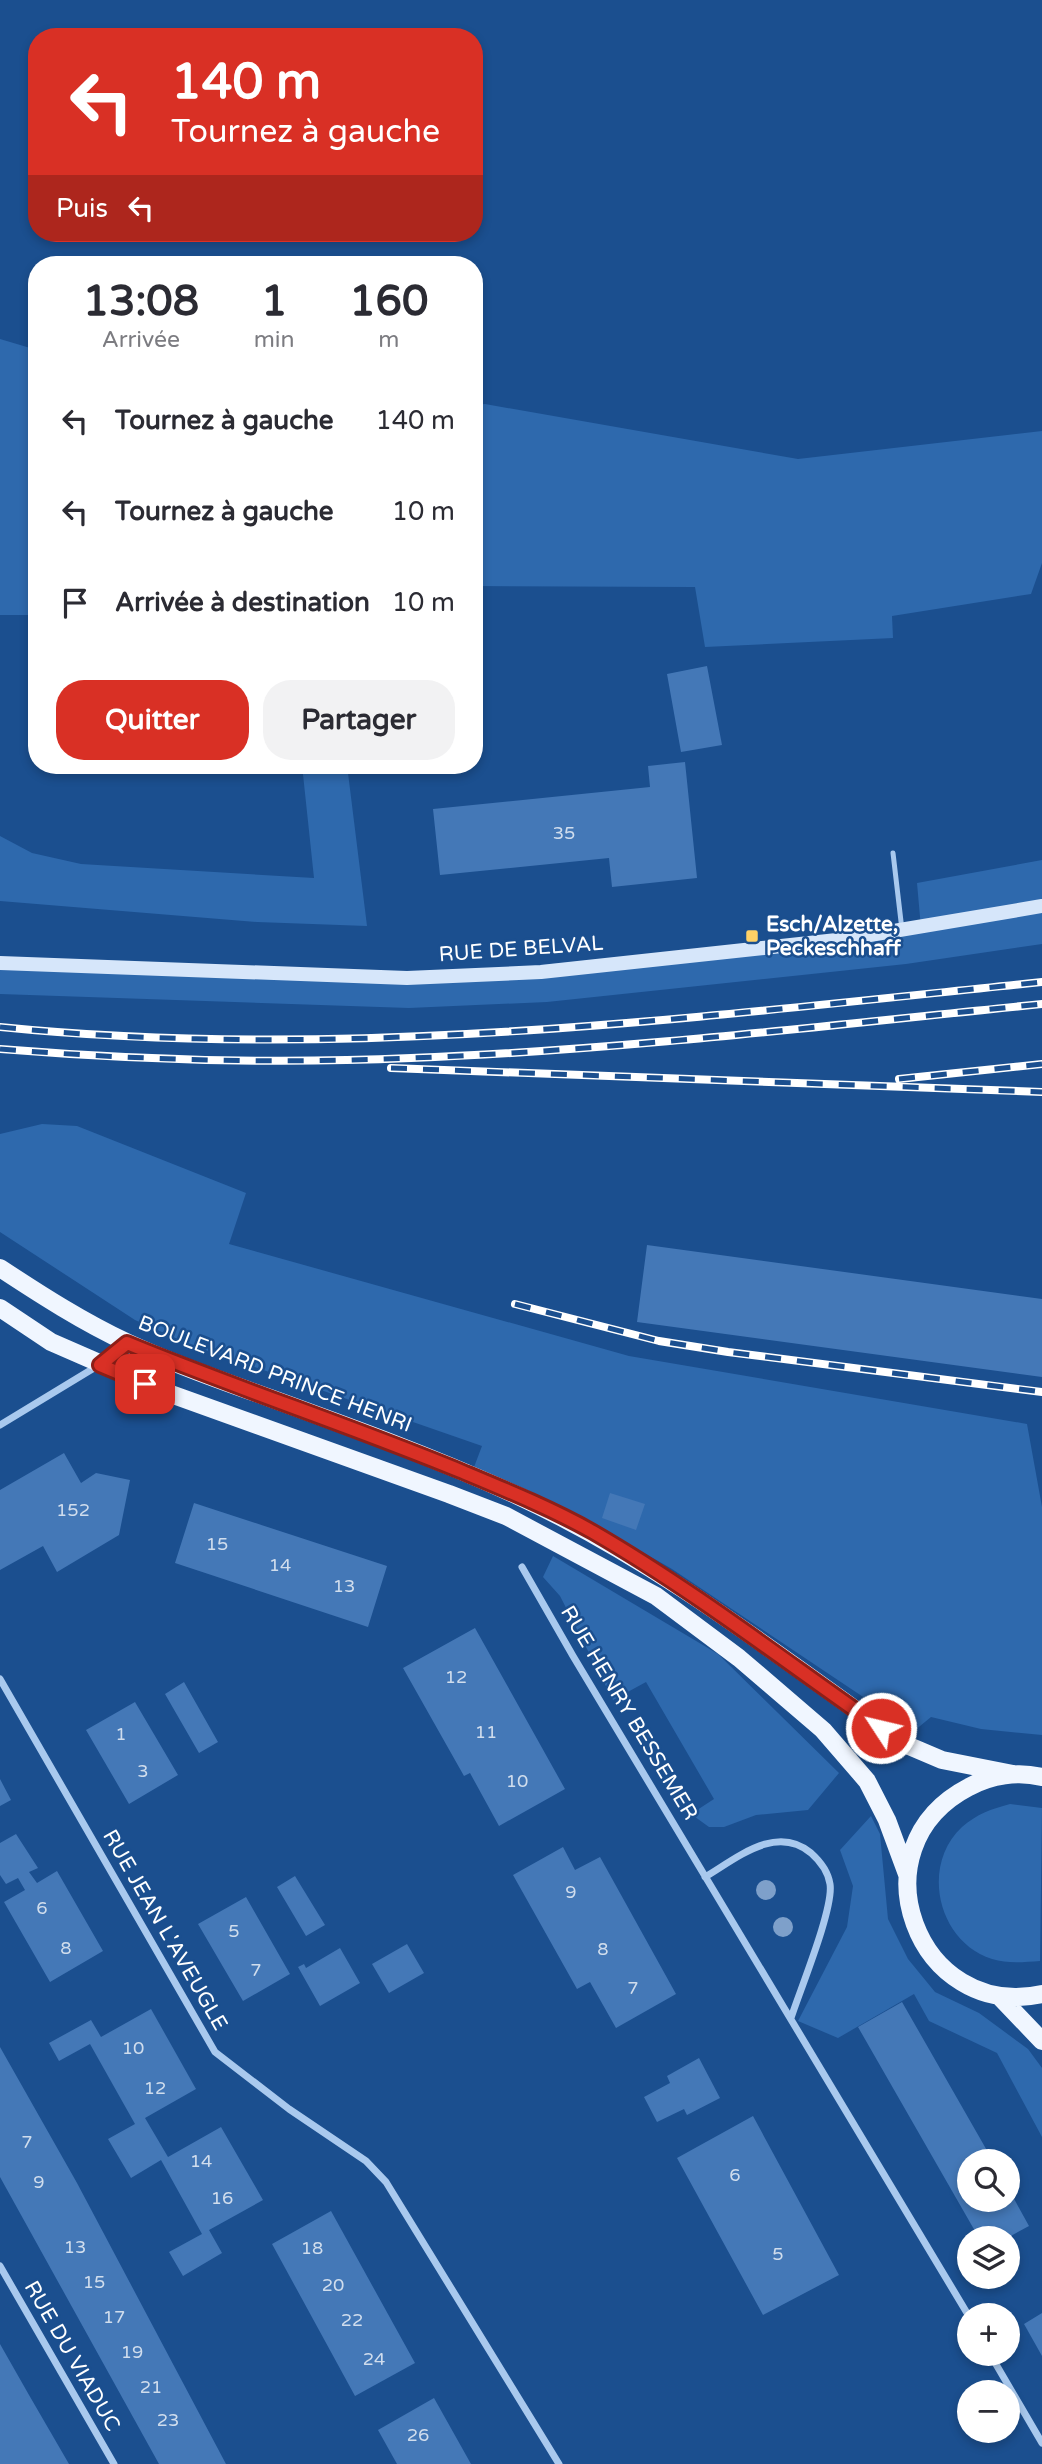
<!DOCTYPE html>
<html lang="fr">
<meta charset="utf-8">
<style>
:root{--surface:#fff;--page:#f2f2f3;--text:#2b2b33;--muted:#7c7c81;--accent:#d93025}
body{margin:0;font-family:"Varela Round",sans-serif;background:var(--page);color:var(--text);height:100vh;display:flex;flex-direction:column;font-size:26px;white-space:nowrap}
*{box-sizing:border-box;margin:0}
p{font-size:23px;color:var(--muted)}
.icon{flex:none;width:38px;height:38px;fill:none;stroke:currentColor;stroke-width:2;stroke-linecap:round;stroke-linejoin:round}
.map{position:relative;flex:1;overflow:hidden}
.sheet{position:absolute;left:28px;top:256px;width:455px;height:518px;display:flex;flex-direction:column;background:var(--surface);border-radius:28px;box-shadow:0 4px 10px #0003}
.sheet>*{flex:none}
.hud{position:absolute;left:28px;top:28px;width:455px;height:214px;border-radius:28px;box-shadow:0 4px 10px #0003;background:#d93025;color:#fff;overflow:hidden}
.buttons{position:absolute;left:957px;top:2149px;display:grid;gap:14px}
.buttons a{display:grid;place-items:center;width:63px;height:63px;border-radius:50%;background:var(--surface);box-shadow:0 4px 10px #0003;font-size:35px}
.pin{position:absolute;display:grid;place-items:center;width:60px;height:60px;color:#fff;margin:-30px;border-radius:14px;box-shadow:0 4px 10px #0006}
.me{position:absolute;width:77px;margin:-38px;rotate:305deg;stroke-linejoin:round;filter:drop-shadow(0 0 5px #0008)}
.turn{display:flex;align-items:center;gap:24px;height:147px;padding:0 28px;font-size:32px}
.turn .icon{width:91px;height:91px;stroke-width:2.5}
.turn b{display:block;font-size:49px;line-height:60px}
.then{display:flex;align-items:center;height:66px;padding:0 28px;background:#0003;gap:14px;font-size:26px}
.eta{display:flex;justify-content:space-evenly;align-items:center;height:119px;text-align:center}
.eta b{font-size:42px;font-weight:800;line-height:49px}
.button{display:flex;gap:14px;margin-top:auto;padding:14px 28px}
.button a{flex:1;height:80px;border-radius:28px;background:var(--accent);color:#fff;font-size:28px;font-weight:800;line-height:80px;text-align:center}
.button a+a{background:var(--page);color:var(--text)}
ul{padding:0;list-style:none}
li{display:flex;align-items:center;gap:21px;height:91px;padding:0 28px}
li div{flex:1}
li b{display:block;font-size:26px}
li em{font-style:normal}
.map>svg:first-child{display:block}
</style>
<div class="map">
<svg width="1042" height="2464" viewBox="0 0 1042 2464">
<rect width="100%" height="100%" fill="#1b4f8f"/>
<path fill="#2e69ad" d="M0 339 37 350V615H0Z
M485 404 798 459 1042 431V563L1031 594 892 616 893 638 705 647 695 587 474 586V405Z
M302 765H347L367 926 257 922 0 901V836L32 853 81 864 314 878Z
M1042 860V944L906 964 547 1002 409 1008 0 994V970L4 963 408 978 921 928 917 883Z
M42 1124 77 1126 246 1193 229 1244 629 1356 1027 1424 1042 1507V1735L981 1729 931 1717 914 1731 672 1569 594 1524 591 1531 471 1475 482 1446 191 1345 135 1320 0 1232V1134Z
M553 1556 718 1654 839 1773 808 1810 756 1815 724 1827H709L691 1814 714 1799 646 1682 613 1700 560 1596 543 1577Z
M1010 1804 1042 1808 1040 1961C1024 1962 1008 1964 992 1959 938 1942 920 1866 962 1827 977 1814 991 1809 1010 1804Z
M871 1816 880 1834 888 1919 908 1959 935 1992 979 2013 1028 2049 1042 2068V2137L997 2053 929 2021 914 1994 838 2038 798 2021 847 1927 853 1886 840 1850Z"/>
<path fill="#4478b7" d="M707 666 722 745 681 752 667 674Z
M685 762 697 878 612 887 609 858 440 875 433 809 650 787 648 766Z
M647 1245 1042 1299V1377L637 1322Z
M64 1453 81 1483 96 1473 130 1480 119 1535 57 1572 43 1546 0 1570V1490Z
M610 1493 645 1504 636 1530 602 1518Z
M194 1503 387 1566 368 1627 175 1563Z
M475 1628 565 1789 499 1826 470 1773 464 1776 403 1668Z
M184 1682 218 1742 199 1753 165 1694Z
M135 1702 178 1775 129 1804 86 1730Z
M0 1779 11 1800 0 1806Z
M16 1834 38 1868 29 1872 37 1883 57 1871 103 1951 50 1982 4 1902 25 1890 18 1878 6 1884 0 1875V1843Z
M563 1847 575 1870 600 1857 676 1994 616 2028 590 1982 577 1989 513 1875Z
M295 1876 325 1925 306 1936 277 1887Z
M246 1897 290 1974 243 2001 198 1924Z
M407 1944 424 1973 389 1993 372 1964Z
M340 1948 360 1983 320 2006 298 1967 304 1964 306 1968Z
M902 2002 993 2161H970V2200H1008V2188L1029 2226 1007 2238H979L858 2027Z
M151 2009 196 2089 145 2118 168 2157 221 2127 263 2200 209 2230 222 2253 183 2276 169 2252 202 2234 161 2160 131 2178 108 2139 135 2124 90 2044 59 2061 49 2043 91 2020 101 2037Z
M0 2047 77 2183 226 2464H159L0 2177Z
M699 2058 720 2098 687 2115 684 2109 657 2122 644 2097 670 2083 667 2076Z
M753 2116 839 2275 763 2315 677 2158Z
M331 2211 415 2363 355 2396 272 2244Z
M1042 2313V2356L1024 2324Z
M0 2344 29 2395 69 2464H0Z
M434 2398 471 2464H397L378 2430Z"/>
<g fill="none" stroke-linecap="round" stroke-linejoin="round">
<path stroke="#a9c9ee" stroke-width="5" d="M893 853 902 930"/>
<path stroke="#a9c9ee" stroke-width="7" d="M0 1425 99 1365
M522 1567 573 1656 970 2318
M0 1679 215 2052 289 2109 366 2161 386 2182 559 2464
M705 1877C737 1858 776 1824 811 1853 820 1861 828 1871 830 1884 834 1908 800 1990 791 2018
M0 2266 114 2464
M990 2354 1042 2443"/>
<path stroke="#a9c9ee" stroke-width="12" d="M100 1365 127 1343"/>
<path stroke="#d6e6fa" stroke-width="14" d="M0 963 407 978 541 972 846 939 1042 906"/>
<path stroke="#f0f6ff" stroke-width="18" d="M0 1268C41 1295 83 1322 128 1343 174 1364 222 1381 270 1398 353 1428 436 1458 516 1495 655 1559 778 1655 902 1743L942 1760 1013 1774
M0 1308 51 1342 168 1393 449 1494 506 1516 656 1596 739 1658 823 1730 867 1781 887 1820 907 1874
M1042 1777C1018 1771 991 1775 969 1787 851 1848 918 2022 1042 1994
M999 1996 1042 2041"/>
<defs>
<path id="rail" d="M0 1027C347 1062 697 1017 1042 982
M0 1049C136 1060 274 1064 411 1058 622 1050 832 1025 1042 1004
M391 1068 1042 1092
M899 1079 1042 1064
M515 1304 659 1341 728 1352 1042 1392"/>
</defs>
<use href="#rail" stroke="#fff" stroke-width="8"/>
<use href="#rail" stroke="#1b4f8f" stroke-width="5" stroke-dasharray="16" stroke-linecap="butt"/>
</g>
<g fill="#7ea0ca">
<circle cx="766" cy="1890" r="10"/>
<circle cx="783" cy="1927" r="10"/>
</g>
<g fill="none" stroke-linecap="round" stroke-linejoin="round">
<defs>
<path id="route" d="M145 1384 100 1365 127 1343C238 1389 352 1426 463 1472 506 1490 552 1509 593 1532 693 1590 786 1662 881 1728"/>
</defs>
<use href="#route" stroke="#8d1f18" stroke-width="18"/>
<use href="#route" stroke="#d93025" stroke-width="12"/>
</g>
<rect fill="#ffd166" stroke="#1b4f8f" stroke-width="2.5" x="745" y="929" width="14" height="14" rx="3.5"/>
<g text-anchor="middle" dominant-baseline="central" stroke-width="5" stroke-linejoin="round" paint-order="stroke">
<g font-size="18" fill="#d0dded">
<text x="564" y="833">35</text>
<text x="73" y="1510">152</text>
<text x="217" y="1544">15</text>
<text x="280" y="1565">14</text>
<text x="344" y="1586">13</text>
<text x="456" y="1677">12</text>
<text x="486" y="1732">11</text>
<text x="121" y="1734">1</text>
<text x="143" y="1771">3</text>
<text x="517" y="1781">10</text>
<text x="571" y="1892">9</text>
<text x="42" y="1908">6</text>
<text x="234" y="1931">5</text>
<text x="66" y="1948">8</text>
<text x="603" y="1949">8</text>
<text x="256" y="1970">7</text>
<text x="633" y="1988">7</text>
<text x="133" y="2048">10</text>
<text x="155" y="2088">12</text>
<text x="27" y="2142">7</text>
<text x="201" y="2161">14</text>
<text x="735" y="2175">6</text>
<text x="39" y="2182">9</text>
<text x="222" y="2198">16</text>
<text x="75" y="2247">13</text>
<text x="312" y="2248">18</text>
<text x="778" y="2254">5</text>
<text x="94" y="2282">15</text>
<text x="333" y="2285">20</text>
<text x="114" y="2317">17</text>
<text x="352" y="2320">22</text>
<text x="132" y="2352">19</text>
<text x="374" y="2359">24</text>
<text x="151" y="2387">21</text>
<text x="168" y="2420">23</text>
<text x="418" y="2435">26</text>
</g>
<g font-size="21" font-weight="bold" fill="#fff" stroke="#1b4f8f" text-anchor="start">
<text x="766" y="924">Esch/Alzette,<tspan x="766" dy="24">Peckeschhaff</tspan></text>
</g>
<g font-size="21" fill="#fff" stroke="#1b4f8f">
<text transform="translate(521 949) rotate(-4)">RUE DE BELVAL</text>
<text transform="translate(275 1374) rotate(21)">BOULEVARD PRINCE HENRI</text>
<text transform="translate(629 1713) rotate(59)">RUE HENRY BESSEMER</text>
<text transform="translate(165 1930) rotate(60)">RUE JEAN L'AVEUGLE</text>
<text transform="translate(72 2356) rotate(60)">RUE DU VIADUC</text>
</g>
</g>
</svg>
<div class="buttons">
<a><svg class="icon" aria-label="search" viewBox="0 0 24 24"><circle cx="10" cy="10" r="6"/><path d="M15 15l6 6"/></svg></a>
<a><svg class="icon" aria-label="layers" viewBox="0 0 24 24"><path d="M12 4l9 5-9 5-9-5zM3 14l9 5 9-5"/></svg></a>
<a>+</a>
<a>−</a>
</div>
<div class="pin" style="left:145px;top:1384px;background:#d93025"><svg class="icon" aria-label="arrive" viewBox="0 0 24 24"><path d="M6 21V4h12l-3 4 3 4H6"/></svg></div>
<svg class="me" style="left:881px;top:1728px" viewBox="-20 -20 40 40"><circle r="17" fill="#d93025" stroke="#fff" stroke-width="3"/><path d="M0-11L8 9 0 5-8 9z" fill="#fff"/></svg>
<div class="hud">
<div class="turn"><svg class="icon" aria-label="left" viewBox="0 0 24 24"><path d="M17 20v-9H6M10 6l-5 5 5 5"/></svg><div><b>140 m</b>Tournez à gauche</div></div>
<div class="then">Puis<svg class="icon" aria-label="left" viewBox="0 0 24 24"><path d="M17 20v-9H6M10 6l-5 5 5 5"/></svg></div>
</div>
<section class="sheet">
<div class="eta">
<div><b>13:08</b><p>Arrivée</p></div>
<div><b>1</b><p>min</p></div>
<div><b>160</b><p>m</p></div>
</div>
<ul>
<li><svg class="icon" aria-label="left" viewBox="0 0 24 24"><path d="M17 20v-9H6M10 6l-5 5 5 5"/></svg><div><b>Tournez à gauche</b></div><em>140 m</em></li>
<li><svg class="icon" aria-label="left" viewBox="0 0 24 24"><path d="M17 20v-9H6M10 6l-5 5 5 5"/></svg><div><b>Tournez à gauche</b></div><em>10 m</em></li>
<li><svg class="icon" aria-label="arrive" viewBox="0 0 24 24"><path d="M6 21V4h12l-3 4 3 4H6"/></svg><div><b>Arrivée à destination</b></div><em>10 m</em></li>
</ul>
<div class="button"><a>Quitter</a><a>Partager</a></div>
</section>
</div>
